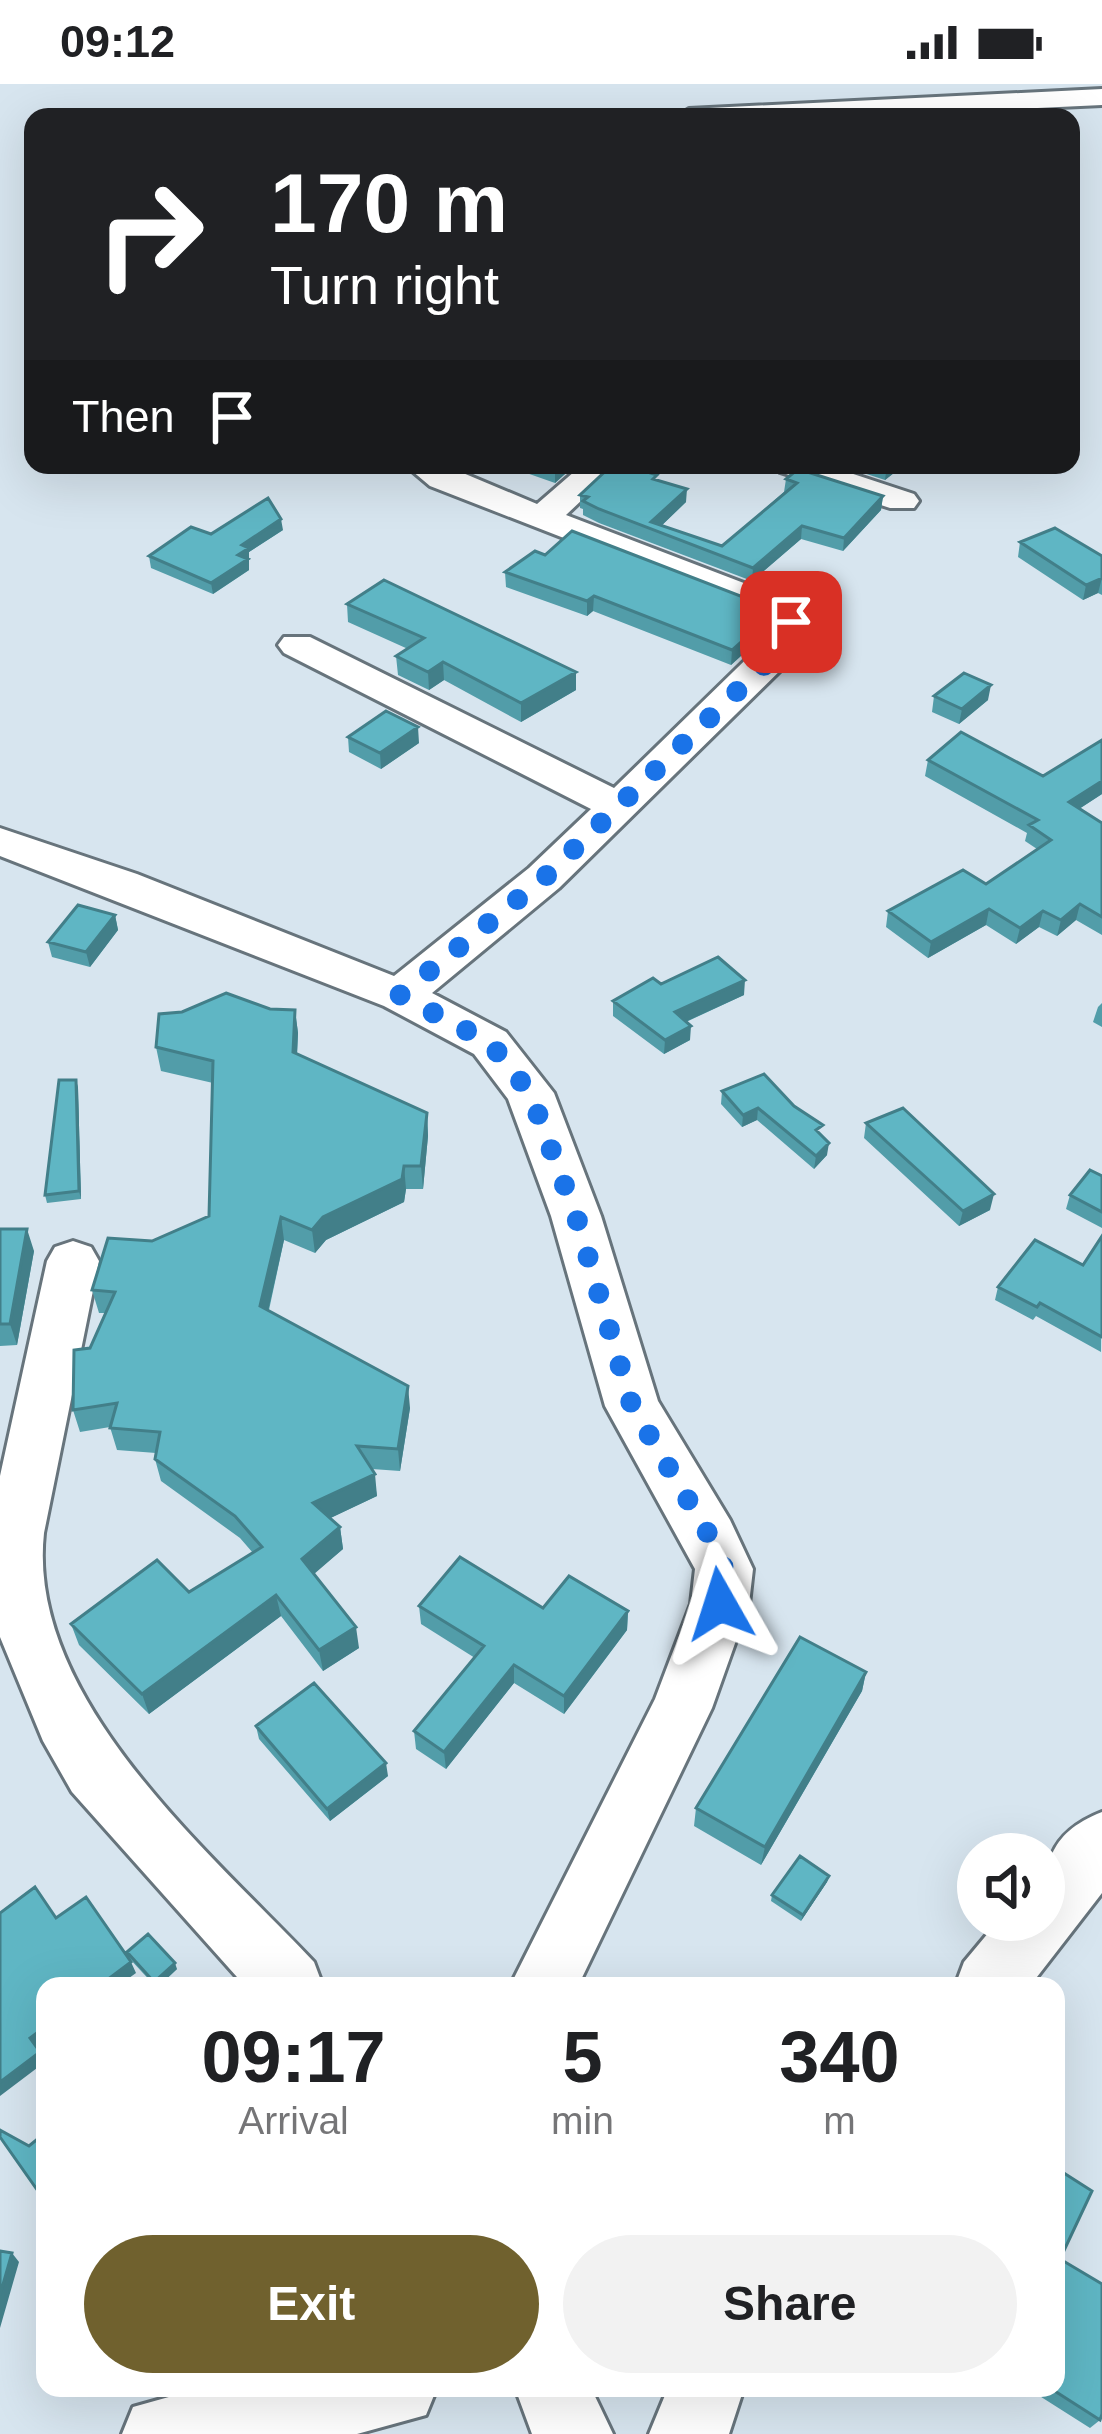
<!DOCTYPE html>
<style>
:root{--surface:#fff;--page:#f2f2f2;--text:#202124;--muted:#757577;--accent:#70612e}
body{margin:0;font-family:Arial,sans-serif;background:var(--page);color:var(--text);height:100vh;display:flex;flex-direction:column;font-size:45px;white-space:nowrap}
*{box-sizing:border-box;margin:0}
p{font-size:39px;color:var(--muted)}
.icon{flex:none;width:66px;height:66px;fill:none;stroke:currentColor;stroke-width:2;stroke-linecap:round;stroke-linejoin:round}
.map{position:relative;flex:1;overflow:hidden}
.sheet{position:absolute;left:36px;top:1893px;width:1029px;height:420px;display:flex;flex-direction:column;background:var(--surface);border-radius:24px;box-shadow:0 12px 48px #0002}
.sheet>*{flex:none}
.top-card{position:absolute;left:24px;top:24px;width:1056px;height:366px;border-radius:24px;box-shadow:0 12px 48px #0002;background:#202124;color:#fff;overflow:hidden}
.buttons{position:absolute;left:957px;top:1749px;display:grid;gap:24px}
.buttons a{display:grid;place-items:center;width:108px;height:108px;border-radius:50%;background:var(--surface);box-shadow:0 12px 48px #0002;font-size:60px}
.pin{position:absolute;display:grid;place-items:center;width:102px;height:102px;color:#fff;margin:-51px;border-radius:24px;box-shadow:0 6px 18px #0006}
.me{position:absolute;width:132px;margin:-66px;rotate:354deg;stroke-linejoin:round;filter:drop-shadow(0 0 9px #0008)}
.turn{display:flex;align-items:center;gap:42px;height:252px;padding:0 48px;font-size:54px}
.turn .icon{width:156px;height:156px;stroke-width:2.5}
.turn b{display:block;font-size:84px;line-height:102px}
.then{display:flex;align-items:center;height:114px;padding:0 48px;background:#0003;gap:24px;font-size:45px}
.eta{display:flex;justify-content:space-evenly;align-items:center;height:204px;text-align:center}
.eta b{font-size:72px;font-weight:600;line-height:84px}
.button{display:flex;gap:24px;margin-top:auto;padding:24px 48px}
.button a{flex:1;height:138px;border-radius:72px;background:var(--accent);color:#fff;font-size:48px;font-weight:600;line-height:138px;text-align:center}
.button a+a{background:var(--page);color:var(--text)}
.status{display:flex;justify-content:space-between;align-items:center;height:84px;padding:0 60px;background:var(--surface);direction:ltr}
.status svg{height:33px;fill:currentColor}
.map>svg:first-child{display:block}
</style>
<div class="status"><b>09:12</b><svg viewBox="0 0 49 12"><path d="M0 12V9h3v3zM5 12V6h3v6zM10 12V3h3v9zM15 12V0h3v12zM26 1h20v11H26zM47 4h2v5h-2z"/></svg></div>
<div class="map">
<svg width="1102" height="2350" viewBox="0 0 1102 2350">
<rect width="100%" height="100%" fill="#d7e5ef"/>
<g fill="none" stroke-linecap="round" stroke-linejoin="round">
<defs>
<path id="minor" d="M1102 5V21L850 33H676L689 25Z
M405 381H444L537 420 582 381H619L566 431 796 519 808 541 796 571 559 804 432 909 506 948 554 1009 601 1132 658 1317 730 1436 753 1485 749 1520 712 1624 578 1902H510L655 1615 691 1520 695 1485 605 1322 551 1132 508 1015 474 970 384 922 0 772V744L137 790 394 892 529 784 591 725 284 569 278 561 284 553H310L614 704 769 553V534L430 402Z
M775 381H826L914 410 919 417 914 424H890L780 388Z
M73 1157 91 1163 99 1177 44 1449C26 1614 210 1768 314 1878L323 1902H245L72 1708 43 1657 0 1553V1392L47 1177 55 1163Z
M1102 1728V1809L1030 1902H955L964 1878 999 1836H1044C1044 1783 1046 1750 1102 1728Z
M201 2304H437L426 2331 357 2350H122L133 2323Z
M515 2304H591L613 2350H532Z
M668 2304H744L729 2350H649Z"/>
</defs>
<use href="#minor" stroke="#67747c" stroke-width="6"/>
<use href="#minor" fill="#fff" fill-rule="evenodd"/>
</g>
<path fill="#529da9" d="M504 381H575L555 399Z
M839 381H904L885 396Z
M786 395 883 412 881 426 843 467 801 455 752 497 599 439 583 431V425L580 424V411L657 396 686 418 662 441 722 462 784 408Z
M283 446 249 468V486L213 510 151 484 149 472 211 450Z
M1020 458 1102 472V511L1098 509 1083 516 1018 473Z
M545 471 764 551 731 581 593 527 587 532 506 503 505 488Z
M347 520 576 588V606L521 638 444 596 429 606 398 591 396 572 408 565 348 538Z
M934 612 988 616 959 640 932 628Z
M348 653 419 659 381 685 349 668Z
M928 676 1043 692 1102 710 1079 725 1102 739V851L1076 836 1057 852 1039 843 1016 860 986 841 928 874 886 843 888 827 986 800 1037 765 1025 757 1027 749 925 692Z
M115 831 118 846 90 883 52 873 48 858Z
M661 900 744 911 686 938 690 956 664 970 613 932V917Z
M1102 919V943L1093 938 1098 923Z
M270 925 295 926 298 949 297 970 427 1029 428 1052 423 1105H406L404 1118 326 1156 315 1169 284 1156 269 1226 410 1324 400 1387 372 1385 377 1412 330 1434 340 1443 343 1465 313 1490 359 1564 323 1587 281 1532 149 1630 79 1561 71 1540 189 1508 253 1469 240 1454 161 1397 155 1375 156 1369 117 1366 110 1343 80 1348 73 1326 90 1264 105 1229H99L92 1206 152 1157 209 1132 213 999 161 987 156 963Z
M76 996 78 1004 81 1115 47 1119 45 1111Z
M722 1007 821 1051 827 1071 814 1085 757 1036 742 1043 721 1020Z
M866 1039 990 1126 959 1142 864 1054Z
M1102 1092V1144L1066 1125 1070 1111Z
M0 1145 34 1167 17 1261 0 1262Z
M1102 1152 1101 1268 1036 1232 1033 1236 995 1216 998 1203 1083 1181Z
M419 1522 628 1527 627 1546 564 1630 514 1599 446 1685 416 1665 414 1647 475 1574 421 1540Z
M866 1588 862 1607 761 1781 694 1742 696 1724Z
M256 1642 388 1692 330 1737 259 1655Z
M829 1792 827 1798 801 1837 771 1817 772 1811Z
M127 1868 177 1885 159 1902H155L129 1874Z
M1060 2175 1100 2336 1090 2344 1027 2304H1056Z"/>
<path fill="#427f89" d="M559 381H575L555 399V385Z
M887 381H904L885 396Z
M687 405 686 418 656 447 651 438Z
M883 412 881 426 843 467 844 454Z
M281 435 283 446 249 468V486L213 510 211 499 238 471 242 461Z
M802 442 801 455 752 497 753 484Z
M1102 494 1098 509 1083 516 1086 501Z
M594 512 593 527 587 532V517Z
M766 536 764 551 731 581 732 566Z
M443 578 444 596 429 606 428 588Z
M576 588V606L521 638V619Z
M991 601 988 616 959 640 962 625Z
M418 643 419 659 381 685 380 669Z
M1102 697V710L1065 734 1069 718Z
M1080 820 1076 836 1057 852 1061 836Z
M989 825 986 841 928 874 931 858Z
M1043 827 1039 843 1016 860 1020 844Z
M115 831 118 846 90 883 86 868Z
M745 896 744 911 674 943 675 928Z
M295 926 298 949 296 992 293 968Z
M691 942 690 956 664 970 665 956Z
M76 996 78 1004 81 1115 79 1107Z
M758 1024 757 1036 742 1043 743 1031Z
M427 1029 428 1052 423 1105 421 1082Z
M829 1059 827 1071 814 1085 816 1072Z
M404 1082 406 1105 404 1118 326 1156 315 1169 312 1146 323 1133Z
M994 1110 990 1126 959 1142 963 1127Z
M281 1133 284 1156 264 1245 260 1222Z
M27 1145 34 1167 17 1261 10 1240Z
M408 1302 410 1324 400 1387 398 1365Z
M375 1390 377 1412 316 1441 313 1419Z
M340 1443 343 1465 306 1497 302 1475Z
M276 1511 281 1532 149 1630 142 1610Z
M628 1527 627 1546 564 1630V1612Z
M356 1543 359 1564 323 1587 319 1566Z
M514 1581V1599L446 1685 444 1668Z
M866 1588 862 1607 761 1781 765 1763Z
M386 1679 388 1692 330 1737 327 1725Z
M829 1792 827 1798 801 1837 803 1831Z
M131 1878 136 1889 118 1902H99Z
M175 1879 177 1885 159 1902H156L154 1898Z
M45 1943V1957L36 1964 30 1954Z
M40 1968 45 1978 0 2012V1998Z
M12 2169 19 2178 0 2244V2211Z"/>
<path fill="#5fb6c4" stroke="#427f89" stroke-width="3" d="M612 381H625L657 391 653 395 687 405 651 438 722 462 797 399 786 395 798 385 883 412 844 454 802 442 753 484 599 425 583 417 588 413 580 411Z
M268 414 281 435 242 461 249 464 238 471 248 475 211 499 149 472 191 443 211 450Z
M1055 444 1102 472V494L1086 501 1020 458Z
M572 447 766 522V536L732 566 594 512 587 517 505 488 535 467 545 471Z
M384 496 576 588 521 619 443 578 428 588 396 572 424 554 347 520Z
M964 589 991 601 962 625 934 612Z
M386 627 418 643 380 669 348 653Z
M961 648 1043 692 1102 656V697L1069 718 1102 739V833L1080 820 1061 836 1043 827 1020 844 989 825 931 858 888 827 963 786 986 800 1051 756 1029 741 1038 736 928 676Z
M78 821 115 831 86 868 48 858Z
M718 873 745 896 675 928 691 942 665 956 613 917 653 894 661 900Z
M226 909 270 925 295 926 293 968 427 1029 421 1082H404L402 1095 323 1133 312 1146 281 1133 260 1222 408 1302 398 1365 357 1362 375 1390 313 1419 340 1443 302 1475 356 1543 319 1566 276 1511 142 1610 71 1540 157 1476 189 1508 262 1463 235 1432 155 1375 160 1348 110 1344 117 1319 73 1326 74 1266 90 1264 115 1208 92 1206 108 1154 152 1157 209 1132 213 977 156 963 159 930 182 928Z
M764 990 794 1022 823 1041 816 1046 829 1059 816 1072 758 1024 743 1031 722 1007Z
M59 996H76L79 1107 45 1111Z
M903 1024 994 1110 963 1127 866 1039Z
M1090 1086 1102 1092V1128L1070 1111Z
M0 1145H27L10 1240H0Z
M1102 1152V1253L1040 1219 1037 1223 998 1203 1035 1156 1083 1181Z
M460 1473 543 1524 569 1492 628 1527 564 1612 514 1581 444 1668 414 1647 484 1562 419 1522Z
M800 1553 866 1588 765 1763 696 1724Z
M314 1599 386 1679 327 1725 256 1642Z
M800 1772 829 1792 803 1831 772 1811Z
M35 1803 56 1834 86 1813 131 1878 99 1902H45V1943L30 1954 40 1968 0 1998V1829Z
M148 1850 175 1879 154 1898 127 1868Z
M0 2046 29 2062 45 2049V2117L0 2053Z
M1056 2084 1092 2107 1060 2175 1102 2200V2330L1100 2336 1050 2304H1056Z
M0 2167 12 2169 0 2211Z"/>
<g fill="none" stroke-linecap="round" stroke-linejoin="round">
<path stroke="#1a73e8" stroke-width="21" stroke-dasharray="0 37.8" d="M720 1520 724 1485 710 1453 632 1322 576 1132 530 1009 490 959 400 911 544 794 783 563 791 538"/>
</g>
</svg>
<div class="buttons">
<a><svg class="icon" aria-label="sound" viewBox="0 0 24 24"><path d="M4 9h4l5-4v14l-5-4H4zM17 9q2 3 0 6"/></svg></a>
</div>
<div class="pin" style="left:791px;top:538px;background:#d93025"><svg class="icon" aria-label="arrive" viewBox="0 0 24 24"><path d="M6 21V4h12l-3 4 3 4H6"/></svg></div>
<svg class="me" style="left:720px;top:1520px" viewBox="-20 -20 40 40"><path d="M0-17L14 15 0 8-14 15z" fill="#1a73e8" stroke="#fff" stroke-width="4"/></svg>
<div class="top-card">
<div class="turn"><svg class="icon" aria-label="right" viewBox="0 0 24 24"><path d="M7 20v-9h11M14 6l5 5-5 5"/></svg><div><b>170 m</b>Turn right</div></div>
<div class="then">Then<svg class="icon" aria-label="arrive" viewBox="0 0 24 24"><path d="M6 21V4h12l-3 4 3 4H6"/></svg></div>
</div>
<section class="sheet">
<div class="eta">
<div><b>09:17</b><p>Arrival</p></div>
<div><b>5</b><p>min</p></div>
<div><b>340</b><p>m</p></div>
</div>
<div class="button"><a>Exit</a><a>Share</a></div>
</section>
</div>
